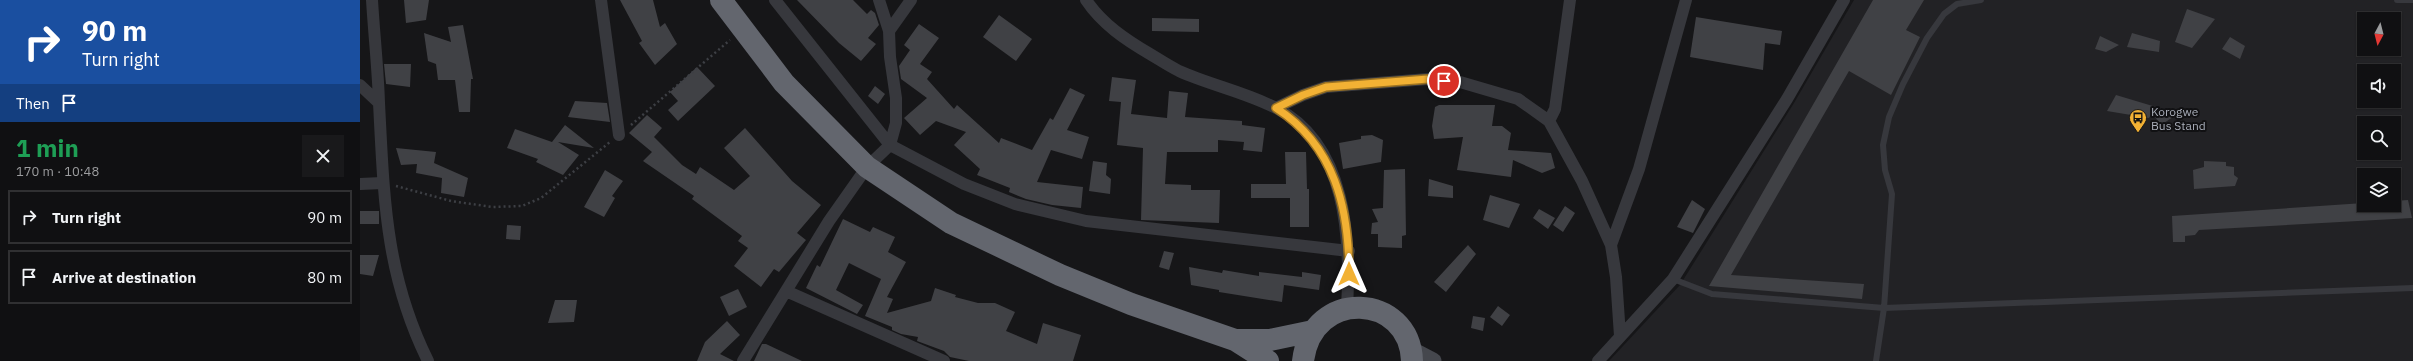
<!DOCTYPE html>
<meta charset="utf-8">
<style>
:root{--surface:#101012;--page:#19191b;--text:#f1f3f6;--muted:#9c9d9f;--line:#303032}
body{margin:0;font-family:"IBM Plex Sans",sans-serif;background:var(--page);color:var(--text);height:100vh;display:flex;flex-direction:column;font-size:15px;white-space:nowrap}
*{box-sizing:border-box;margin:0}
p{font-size:13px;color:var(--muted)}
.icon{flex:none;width:22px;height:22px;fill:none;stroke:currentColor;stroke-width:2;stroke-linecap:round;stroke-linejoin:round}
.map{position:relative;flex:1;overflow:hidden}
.panel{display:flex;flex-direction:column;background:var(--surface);width:360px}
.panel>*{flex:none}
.top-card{background:#1a4fa0;color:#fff;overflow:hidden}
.needle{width:26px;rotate:187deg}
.tools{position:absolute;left:1997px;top:12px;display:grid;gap:8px}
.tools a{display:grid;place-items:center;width:44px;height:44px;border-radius:0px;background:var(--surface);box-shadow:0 1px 3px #0004,0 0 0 1px var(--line);font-size:20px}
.pin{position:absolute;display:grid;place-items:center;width:34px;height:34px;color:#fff;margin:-17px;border:2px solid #fff;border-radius:50%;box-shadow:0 1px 4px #0007}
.me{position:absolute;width:44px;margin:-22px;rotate:0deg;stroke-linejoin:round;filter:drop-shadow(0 0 3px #0008)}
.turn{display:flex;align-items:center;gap:14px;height:84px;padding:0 16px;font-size:18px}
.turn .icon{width:52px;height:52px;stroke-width:2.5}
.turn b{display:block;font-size:28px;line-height:34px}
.then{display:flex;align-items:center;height:38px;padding:0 16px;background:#0003;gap:8px;font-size:15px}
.round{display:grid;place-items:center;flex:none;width:42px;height:42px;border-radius:0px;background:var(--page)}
.head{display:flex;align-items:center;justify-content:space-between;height:68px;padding:0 16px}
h1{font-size:24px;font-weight:800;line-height:30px;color:#1e9e55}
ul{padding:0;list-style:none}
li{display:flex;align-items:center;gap:12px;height:54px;margin:0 8px 6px;padding:0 8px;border:2px solid var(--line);border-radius:0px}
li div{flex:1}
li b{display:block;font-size:15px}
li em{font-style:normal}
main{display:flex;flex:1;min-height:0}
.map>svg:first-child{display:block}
</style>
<main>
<section class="panel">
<div class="top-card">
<div class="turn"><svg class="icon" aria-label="right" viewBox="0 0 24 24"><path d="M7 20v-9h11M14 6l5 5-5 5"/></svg><div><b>90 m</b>Turn right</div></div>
<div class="then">Then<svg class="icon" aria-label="arrive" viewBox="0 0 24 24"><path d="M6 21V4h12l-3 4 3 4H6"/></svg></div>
</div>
<div class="head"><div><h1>1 min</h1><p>170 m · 10:48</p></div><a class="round"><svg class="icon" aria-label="close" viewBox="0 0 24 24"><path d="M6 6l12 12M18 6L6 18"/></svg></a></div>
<ul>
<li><svg class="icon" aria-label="right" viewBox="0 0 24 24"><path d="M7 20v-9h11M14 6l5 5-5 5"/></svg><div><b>Turn right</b></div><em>90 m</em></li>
<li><svg class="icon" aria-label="arrive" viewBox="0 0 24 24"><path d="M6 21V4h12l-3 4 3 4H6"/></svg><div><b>Arrive at destination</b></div><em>80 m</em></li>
</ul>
</section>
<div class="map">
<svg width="2053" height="361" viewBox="0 0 2053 361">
<rect width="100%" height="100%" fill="#161618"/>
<path fill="#222225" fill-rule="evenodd" d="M1494 0H2053V361H1249L1320 285 1434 103ZM2004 19H2034V49H2004ZM2004 71H2034V101H2004ZM2004 123H2034V153H2004ZM2004 175H2034V205H2004Z"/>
<path fill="#404145" d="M44 0H69L66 20 46 23Z
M260 0H293L300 27 305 23 317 44 295 65 279 43 282 41Z
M437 0H493L507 14 511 10 515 13 519 25 508 38 516 44 501 61 479 43Z
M1513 0H1564L1546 30 1560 37 1531 95 1489 71 1371 275 1504 284 1502 299 1349 286Z
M1827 9 1855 19 1832 48 1815 42Z
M639 15 672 39 656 61 623 37Z
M1336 17 1422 31 1420 45 1405 43 1403 70 1330 57Z
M792 18 839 19V32L792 31Z
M559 24 579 38 560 64 572 72 567 79 594 109 597 105 639 143 641 138 672 150 690 118 693 120 710 88 725 95 707 130 729 137 722 159 691 150 677 182 723 187 721 208 692 205 666 199 649 192 650 188 617 175 620 169 594 145 606 132 576 121 560 135 544 118 567 98 541 79 539 66 550 50 544 45Z
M103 25 113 79H111L110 112H99L95 80H78L76 64 68 61 64 33 91 42 88 27Z
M1772 33 1800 41 1799 52 1767 47Z
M1740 36 1759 45 1746 52 1735 49Z
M1870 37 1885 46 1880 59 1862 49Z
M24 64H51L50 87 26 84Z
M337 67 355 86 318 121 308 110 318 101 310 92Z
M752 77 776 80 771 114 807 118 809 91 828 93 825 117 882 121V125L905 128 902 152 883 150 884 142 858 140V152H807L805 184 831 185V190H860L859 223 781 220 783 148 757 145 761 102 749 101Z
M515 86 525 94 518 104 508 96Z
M1756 95 1796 107 1819 113 1801 125 1792 113 1789 118 1747 111Z
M215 101 247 103 250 122 208 117Z
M1079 105H1135L1132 126H1142L1151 133 1148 150 1191 153 1195 168 1182 173 1153 160 1151 177 1097 170 1103 137 1074 139 1072 126 1075 107Z
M287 115 302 128 294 137 322 165 336 174 340 167 374 190 390 176 364 148 385 128 432 181 461 205 437 233 446 240 419 272 414 269 401 287 374 266 388 248 378 241 382 236 332 199 334 196 283 161 292 152 269 133Z
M205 125 234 148 198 142 219 155 203 175 176 162 178 159 147 148 155 129 192 142Z
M1012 135 1023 140 1021 162 983 169 979 143 1001 139V136Z
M36 148 76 152 74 163 108 178 104 197 81 193 82 178 56 173 57 164 41 165Z
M925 152H946L947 189H949V227H930V198H891V184H926Z
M733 161 747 163 746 175 751 179 750 194 729 191Z
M1844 161 1866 162V166L1874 167V175L1878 178 1875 186 1834 189 1833 170 1844 167Z
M1045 169 1046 235 1042 236V248L1018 247V234H1011L1012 223 1018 222 1012 209 1023 208 1024 170Z
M245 170 263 181 252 196 255 198 244 217 224 207Z
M1069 179 1093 186V198L1068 196Z
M1130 195 1160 204 1149 228 1123 220Z
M1332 200 1345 209 1333 233 1317 227Z
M2048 200 2052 218 1839 230 1835 235 1825 236V242H1813L1812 216 2004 203V205H2034V201Z
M1205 206 1215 213 1203 232 1193 225Z
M1179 209 1195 218 1188 229 1173 218Z
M0 211H19V224H0Z
M483 219 510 232 513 227 535 237 528 252 546 262 527 297 533 299 527 313 571 301 575 288 596 295 595 297 618 303H635L655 312 646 331 677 344 683 323 721 335 713 361H609L590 357 584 351 557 341 558 337 541 334 532 330V327L505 316 521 279 489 263 476 290 503 305 497 314 446 288 457 265 460 267Z
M147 225 161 226 160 240 146 239Z
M1108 245 1116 254 1086 292 1074 282Z
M804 251 814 253 809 270 799 267Z
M0 255H19L13 276 0 274Z
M829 267 862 273 863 270 899 276V272L942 277V272L961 275 959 290 924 285 922 302 859 292V290L831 285Z
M378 289 387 307 369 316 360 297Z
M195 300H217L214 322 188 323Z
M1138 306 1150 315 1142 326 1130 317Z
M1113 316 1125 318 1123 331 1111 328Z
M367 321 380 335 360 354 374 361H337L345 342Z
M402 344H406L442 361H394Z"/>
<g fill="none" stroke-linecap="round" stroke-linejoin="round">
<path stroke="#3d3f44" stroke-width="2.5" stroke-dasharray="2 3" stroke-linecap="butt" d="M271 125 370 40
M36 186 91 201 132 207 162 206 181 198 250 142"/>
<path stroke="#37383d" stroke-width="6" d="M2037 0H2053
M1313 279 1352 294 1524 308 1532 194 1525 170 1523 145 1529 117 1543 84 1567 38 1584 14 1597 4 1621 0
M1516 361 1524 308 2053 288"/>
<path stroke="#37383d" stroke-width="12" d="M12 0C14 34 18 69 19 103 24 198 25 274 68 361
M241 0 259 135
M415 0 530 145 604 184 655 204 726 221 989 251
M726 0C742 24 766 40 790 54 800 60 809 66 819 71 850 85 885 92 916 108 987 144 991 239 987 308
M529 31 551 0
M0 85 19 103
M916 108 943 95 966 87 1068 79 1100 82 1158 99 1189 121 1222 181 1251 245 1256 277 1260 336
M1189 121 1195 109 1210 0
M0 184 22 183
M1251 245 1279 169 1326 0
M426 291 584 361
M383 361 469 221 507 167 530 145 536 123V98L530 57 529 31 519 0
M1238 361 1313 279 1427 99 1484 0"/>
<path stroke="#45474d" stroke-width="17" d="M1052 350 1073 361"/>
<path stroke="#63666e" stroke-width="22" d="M361 0 424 83 507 167 591 223 700 275 771 304 875 340 908 361
M875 340H910L953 331
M943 361C952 287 1050 293 1052 361"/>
</g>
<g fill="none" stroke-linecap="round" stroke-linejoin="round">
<defs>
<path id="route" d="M989 274C989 208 975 146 916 108L943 95 966 87 1068 79 1084 81"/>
</defs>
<use href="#route" stroke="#9d7322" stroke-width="10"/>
<use href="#route" stroke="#f2b134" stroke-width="7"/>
</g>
<defs>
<symbol id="bus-pin" viewBox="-11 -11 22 30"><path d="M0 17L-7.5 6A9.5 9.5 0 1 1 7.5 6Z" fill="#f2b134" stroke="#111113"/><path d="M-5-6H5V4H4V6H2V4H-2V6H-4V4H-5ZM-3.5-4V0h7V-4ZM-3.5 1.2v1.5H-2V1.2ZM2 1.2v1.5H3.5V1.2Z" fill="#111"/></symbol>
</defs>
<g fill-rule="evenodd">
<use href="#bus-pin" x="1768" y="108" width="20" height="27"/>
</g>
<g text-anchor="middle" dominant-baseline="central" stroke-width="4" stroke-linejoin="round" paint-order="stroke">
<g font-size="12" fill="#a8adb8" stroke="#111113" text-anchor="start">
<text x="1791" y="111">Korogwe<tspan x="1791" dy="14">Bus Stand</tspan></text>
</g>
</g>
</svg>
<div class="tools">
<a><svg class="needle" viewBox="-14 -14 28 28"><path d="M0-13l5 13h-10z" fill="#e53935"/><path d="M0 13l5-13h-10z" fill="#9c9d9f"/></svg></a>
<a><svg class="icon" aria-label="sound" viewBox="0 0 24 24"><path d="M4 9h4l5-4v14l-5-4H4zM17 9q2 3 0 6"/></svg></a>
<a><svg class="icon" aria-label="search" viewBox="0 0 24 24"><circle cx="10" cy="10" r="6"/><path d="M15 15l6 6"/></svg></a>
<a><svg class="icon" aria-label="layers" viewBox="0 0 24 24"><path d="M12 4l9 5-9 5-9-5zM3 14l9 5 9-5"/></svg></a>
</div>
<div class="pin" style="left:1084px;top:81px;background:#d93025"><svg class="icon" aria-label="arrive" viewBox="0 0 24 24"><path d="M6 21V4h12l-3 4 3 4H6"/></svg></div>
<svg class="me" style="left:989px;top:274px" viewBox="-20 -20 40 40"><path d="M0-17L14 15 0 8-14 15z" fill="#f2b134" stroke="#fff" stroke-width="4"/></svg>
</div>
</main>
